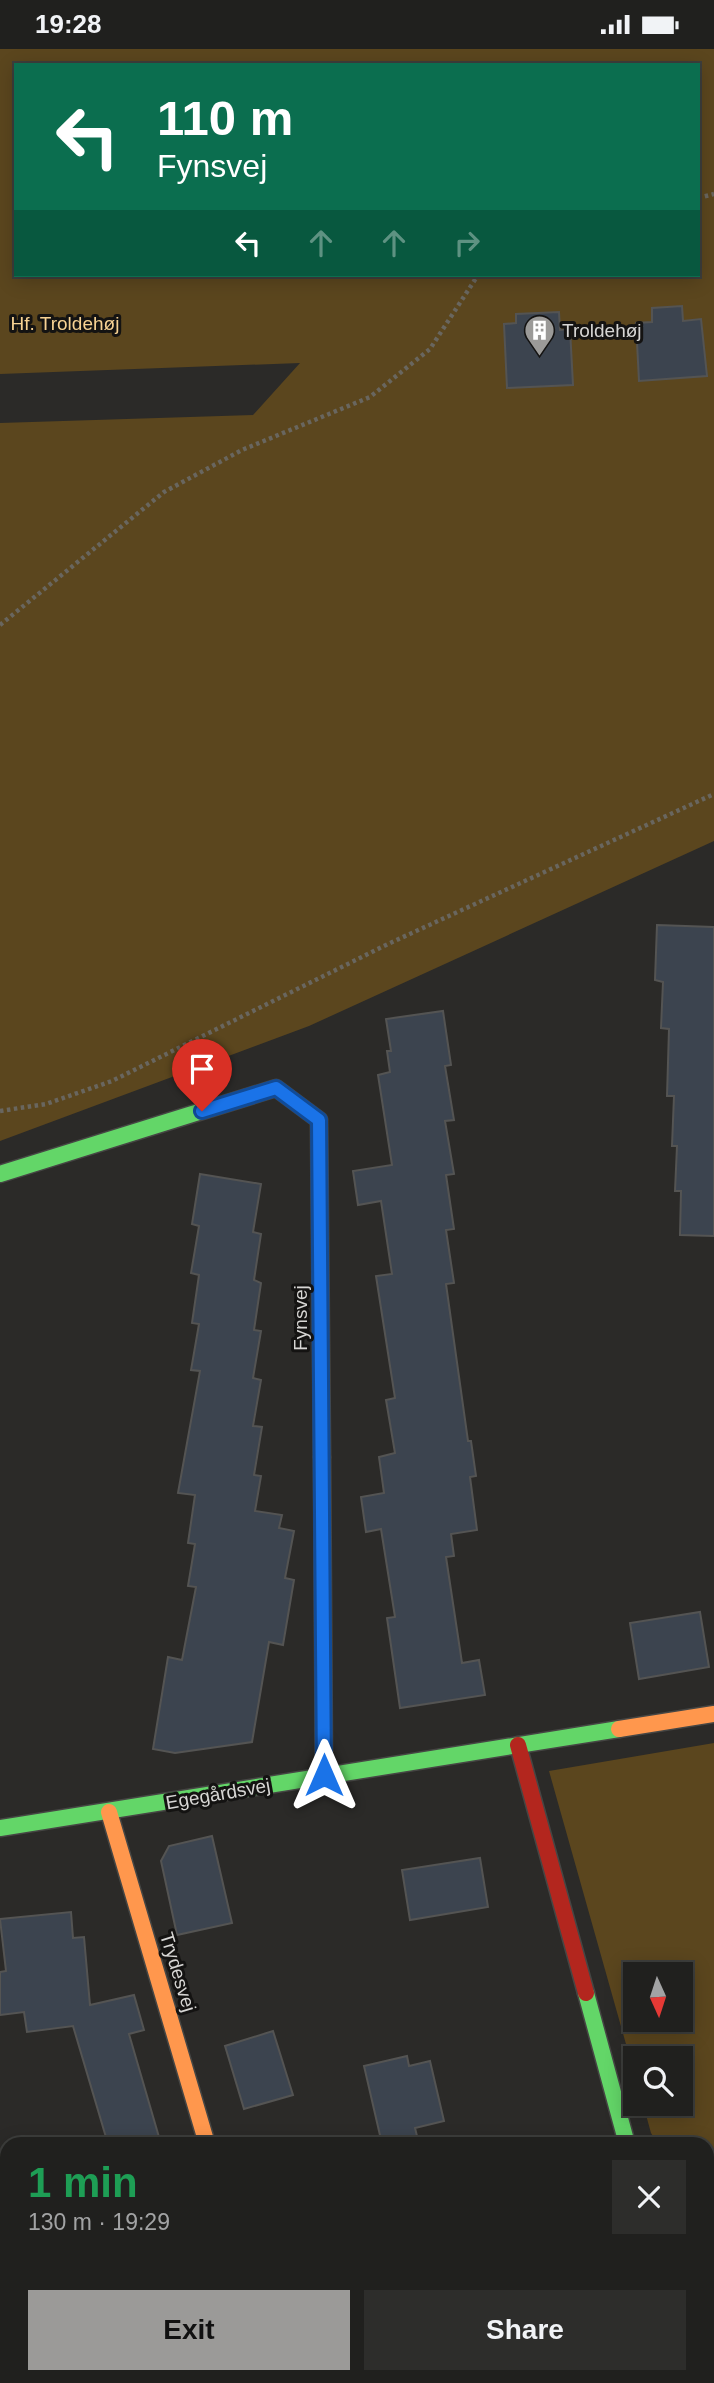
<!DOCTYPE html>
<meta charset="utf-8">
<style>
:root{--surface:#20201e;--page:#2d2d2b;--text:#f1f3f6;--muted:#a2a3a4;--line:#3d3e3c;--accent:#9b9a98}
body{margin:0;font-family:Helvetica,sans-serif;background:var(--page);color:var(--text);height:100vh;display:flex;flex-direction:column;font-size:26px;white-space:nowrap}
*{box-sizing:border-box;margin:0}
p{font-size:23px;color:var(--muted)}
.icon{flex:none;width:38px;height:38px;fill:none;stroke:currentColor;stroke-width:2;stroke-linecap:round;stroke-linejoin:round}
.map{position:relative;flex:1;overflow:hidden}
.details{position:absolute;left:0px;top:2088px;width:714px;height:247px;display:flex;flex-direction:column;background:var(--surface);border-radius:21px 21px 0 0;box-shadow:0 4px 18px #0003,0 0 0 2px var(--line)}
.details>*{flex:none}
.banner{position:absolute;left:14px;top:14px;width:686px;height:214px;border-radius:0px;box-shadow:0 4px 18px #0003,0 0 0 2px var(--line);background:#0b6e4f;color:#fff;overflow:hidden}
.needle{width:46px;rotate:177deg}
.controls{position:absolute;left:623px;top:1913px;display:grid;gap:14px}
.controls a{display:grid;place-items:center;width:70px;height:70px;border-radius:0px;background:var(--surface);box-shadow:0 4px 18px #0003,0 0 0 2px var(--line);font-size:35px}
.pin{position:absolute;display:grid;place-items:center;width:60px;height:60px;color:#fff;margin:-72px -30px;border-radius:50% 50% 50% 0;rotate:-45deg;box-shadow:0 0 7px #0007}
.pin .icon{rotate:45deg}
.me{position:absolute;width:77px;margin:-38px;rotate:0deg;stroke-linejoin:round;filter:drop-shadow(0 0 5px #0008)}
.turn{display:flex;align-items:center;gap:24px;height:147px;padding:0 28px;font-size:32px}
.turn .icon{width:91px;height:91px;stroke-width:2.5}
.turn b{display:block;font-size:49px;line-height:60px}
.lanes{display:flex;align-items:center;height:66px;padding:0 28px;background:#0003;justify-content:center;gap:35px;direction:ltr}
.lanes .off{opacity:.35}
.round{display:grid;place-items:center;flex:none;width:74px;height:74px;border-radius:0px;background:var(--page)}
.headline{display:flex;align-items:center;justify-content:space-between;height:119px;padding:0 28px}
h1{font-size:42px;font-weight:700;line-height:52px;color:#1e9e55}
.cta{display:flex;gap:14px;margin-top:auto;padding:14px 28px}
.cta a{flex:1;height:80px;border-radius:0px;background:var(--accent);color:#111;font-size:28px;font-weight:700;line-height:80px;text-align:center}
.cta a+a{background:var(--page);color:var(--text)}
.status{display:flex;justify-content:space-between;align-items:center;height:49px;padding:0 35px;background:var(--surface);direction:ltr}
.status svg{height:19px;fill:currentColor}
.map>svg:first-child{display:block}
</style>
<div class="status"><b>19:28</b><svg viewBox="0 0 49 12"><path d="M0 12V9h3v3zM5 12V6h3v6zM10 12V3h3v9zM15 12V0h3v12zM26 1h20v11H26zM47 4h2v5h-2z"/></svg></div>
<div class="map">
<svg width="714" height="2334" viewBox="0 0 714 2334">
<rect width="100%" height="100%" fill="#2b2a28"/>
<path fill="#5b461e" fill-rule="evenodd" d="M0 0H714V792L309 977 0 1092V374L253 366 300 314 0 325ZM16 16H698V226H16Z
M714 1694V2156L707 2151V2095H658L651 2084 643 2055 681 2054V2009H635V2027L549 1722ZM635 1925H681V1970H635Z"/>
<path fill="#3c444f" stroke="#545453" stroke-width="2" d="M682 257 683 272 701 270 707 327 639 332 636 274 652 273V259Z
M559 263 560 281 570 280 573 336 507 339 504 275 516 274V265Z
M657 876 714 878V1187L680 1186 681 1142H675L677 1097H672L674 1047H667L669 980 661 979 663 933 655 931Z
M443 962 451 1016 445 1017 454 1071 445 1072 454 1125 446 1126 454 1180 446 1181 454 1234 446 1235 468 1392H471L476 1427 470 1428 477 1481 451 1485 454 1507 446 1508 462 1614 479 1611 485 1646 400 1659 387 1569 395 1568 381 1480 366 1483 361 1448 384 1444 379 1408 395 1404 386 1351 395 1349 376 1227 392 1225 381 1152 358 1156 353 1122 392 1116 378 1026 390 1023 387 1002H391L386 970Z
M200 1125 261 1135 253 1183 261 1185 254 1231 261 1234 254 1281 261 1282 253 1329 261 1331 253 1377 262 1378 254 1426 261 1427 255 1462 282 1466 279 1479 294 1482 285 1529 294 1531 283 1596 269 1593 252 1693 175 1704 153 1700 168 1608 182 1611 196 1538 188 1537 195 1495 188 1494 195 1446 178 1444 200 1322 191 1321 199 1275 192 1274 199 1226 191 1224 199 1177 192 1175Z
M700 1563 709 1618 639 1630 630 1574Z
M212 1787 232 1874 177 1886 161 1812 169 1797Z
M480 1809 488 1858 410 1871 402 1821Z
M71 1863 73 1889 84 1888 90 1956 134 1946 144 1981 129 1985 161 2095H108L73 1977 27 1983 24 1963 0 1966V1923L6 1922 0 1870Z
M273 1982 293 2046 244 2060 225 1997Z
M407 2007 409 2017 430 2012 444 2072 415 2079 419 2095H382L364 2017Z"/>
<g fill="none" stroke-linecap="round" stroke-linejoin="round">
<defs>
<path id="street" d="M707 2181 714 2186"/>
<path id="fast" d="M0 1125 276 1039 319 1071 322 1408
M0 1779 619 1680
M586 1944 627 2095
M0 2294 7 2296
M104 2328 124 2334"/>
<path id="slow" d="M322 1408 324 1726
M619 1680 714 1665
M109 1763 207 2095"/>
<path id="jam" d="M518 1696 586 1944"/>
</defs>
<use href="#street" stroke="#464644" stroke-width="42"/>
<use href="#fast" stroke="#464644" stroke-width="19"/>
<use href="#slow" stroke="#464644" stroke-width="19"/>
<use href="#jam" stroke="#464644" stroke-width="19"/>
<path stroke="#69665f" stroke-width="4.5" stroke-dasharray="3.5 3.5" stroke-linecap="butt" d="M698 149 714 145
M0 576 164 443 242 401 370 348 430 300 478 226
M0 1062 46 1055 112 1032 388 895 714 745
M263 2328 265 2334"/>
<use href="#street" stroke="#6b655a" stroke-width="38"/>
<use href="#fast" stroke="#63d668" stroke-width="16"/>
<use href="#slow" stroke="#ff974d" stroke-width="16"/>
<use href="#jam" stroke="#b3261e" stroke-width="16"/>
</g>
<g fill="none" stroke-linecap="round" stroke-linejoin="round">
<defs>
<path id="route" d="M202 1062 276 1039 319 1071 324 1726"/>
</defs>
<use href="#route" stroke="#114b97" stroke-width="18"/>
<use href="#route" stroke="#1a73e8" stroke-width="12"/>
</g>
<defs>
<symbol id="building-pin" viewBox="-11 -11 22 30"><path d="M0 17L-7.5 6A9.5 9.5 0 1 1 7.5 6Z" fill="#9b9a98" stroke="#141312"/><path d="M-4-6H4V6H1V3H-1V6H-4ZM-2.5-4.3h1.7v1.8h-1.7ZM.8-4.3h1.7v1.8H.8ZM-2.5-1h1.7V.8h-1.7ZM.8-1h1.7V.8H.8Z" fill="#fff"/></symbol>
</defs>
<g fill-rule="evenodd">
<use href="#building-pin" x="522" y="264" width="35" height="47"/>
</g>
<g text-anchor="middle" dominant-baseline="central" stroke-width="6" stroke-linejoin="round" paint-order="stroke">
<g font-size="19" fill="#f7d293" stroke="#141312">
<text x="65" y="274">Hf. Troldehøj</text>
</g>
<g font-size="19" fill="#d7d6d4" stroke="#141312" text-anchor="start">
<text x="562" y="281">Troldehøj</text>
</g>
<g font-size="19" fill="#d7d6d4" stroke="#141312">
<text transform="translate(300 1269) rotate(-90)">Fynsvej</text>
<text transform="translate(218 1745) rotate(-10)">Egegårdsvej</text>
<text transform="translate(178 1923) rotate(73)">Trydesvej</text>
</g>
</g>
</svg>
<div class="controls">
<a><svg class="needle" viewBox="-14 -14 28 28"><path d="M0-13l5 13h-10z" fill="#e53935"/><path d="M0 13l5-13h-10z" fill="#a2a3a4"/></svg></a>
<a><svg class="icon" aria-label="search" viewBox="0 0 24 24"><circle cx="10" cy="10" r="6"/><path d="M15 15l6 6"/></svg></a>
</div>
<div class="pin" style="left:202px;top:1062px;background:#d93025"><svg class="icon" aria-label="arrive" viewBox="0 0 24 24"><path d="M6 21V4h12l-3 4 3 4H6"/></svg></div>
<svg class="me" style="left:324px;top:1726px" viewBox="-20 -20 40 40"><path d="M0-17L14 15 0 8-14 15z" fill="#1a73e8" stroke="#fff" stroke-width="4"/></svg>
<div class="banner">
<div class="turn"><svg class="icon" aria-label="left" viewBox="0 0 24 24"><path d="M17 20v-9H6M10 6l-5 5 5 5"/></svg><div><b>110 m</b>Fynsvej</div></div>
<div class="lanes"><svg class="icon" aria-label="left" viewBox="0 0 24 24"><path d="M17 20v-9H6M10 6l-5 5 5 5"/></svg><svg class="icon off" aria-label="ahead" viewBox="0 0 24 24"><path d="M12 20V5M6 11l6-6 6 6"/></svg><svg class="icon off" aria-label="ahead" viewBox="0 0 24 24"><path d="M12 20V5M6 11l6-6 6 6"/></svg><svg class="icon off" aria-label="right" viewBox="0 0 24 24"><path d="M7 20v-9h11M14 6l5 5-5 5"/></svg></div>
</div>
<section class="details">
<div class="headline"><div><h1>1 min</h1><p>130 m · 19:29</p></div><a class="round"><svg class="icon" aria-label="close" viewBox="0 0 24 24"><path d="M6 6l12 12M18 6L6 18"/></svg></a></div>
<div class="cta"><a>Exit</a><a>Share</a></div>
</section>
</div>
